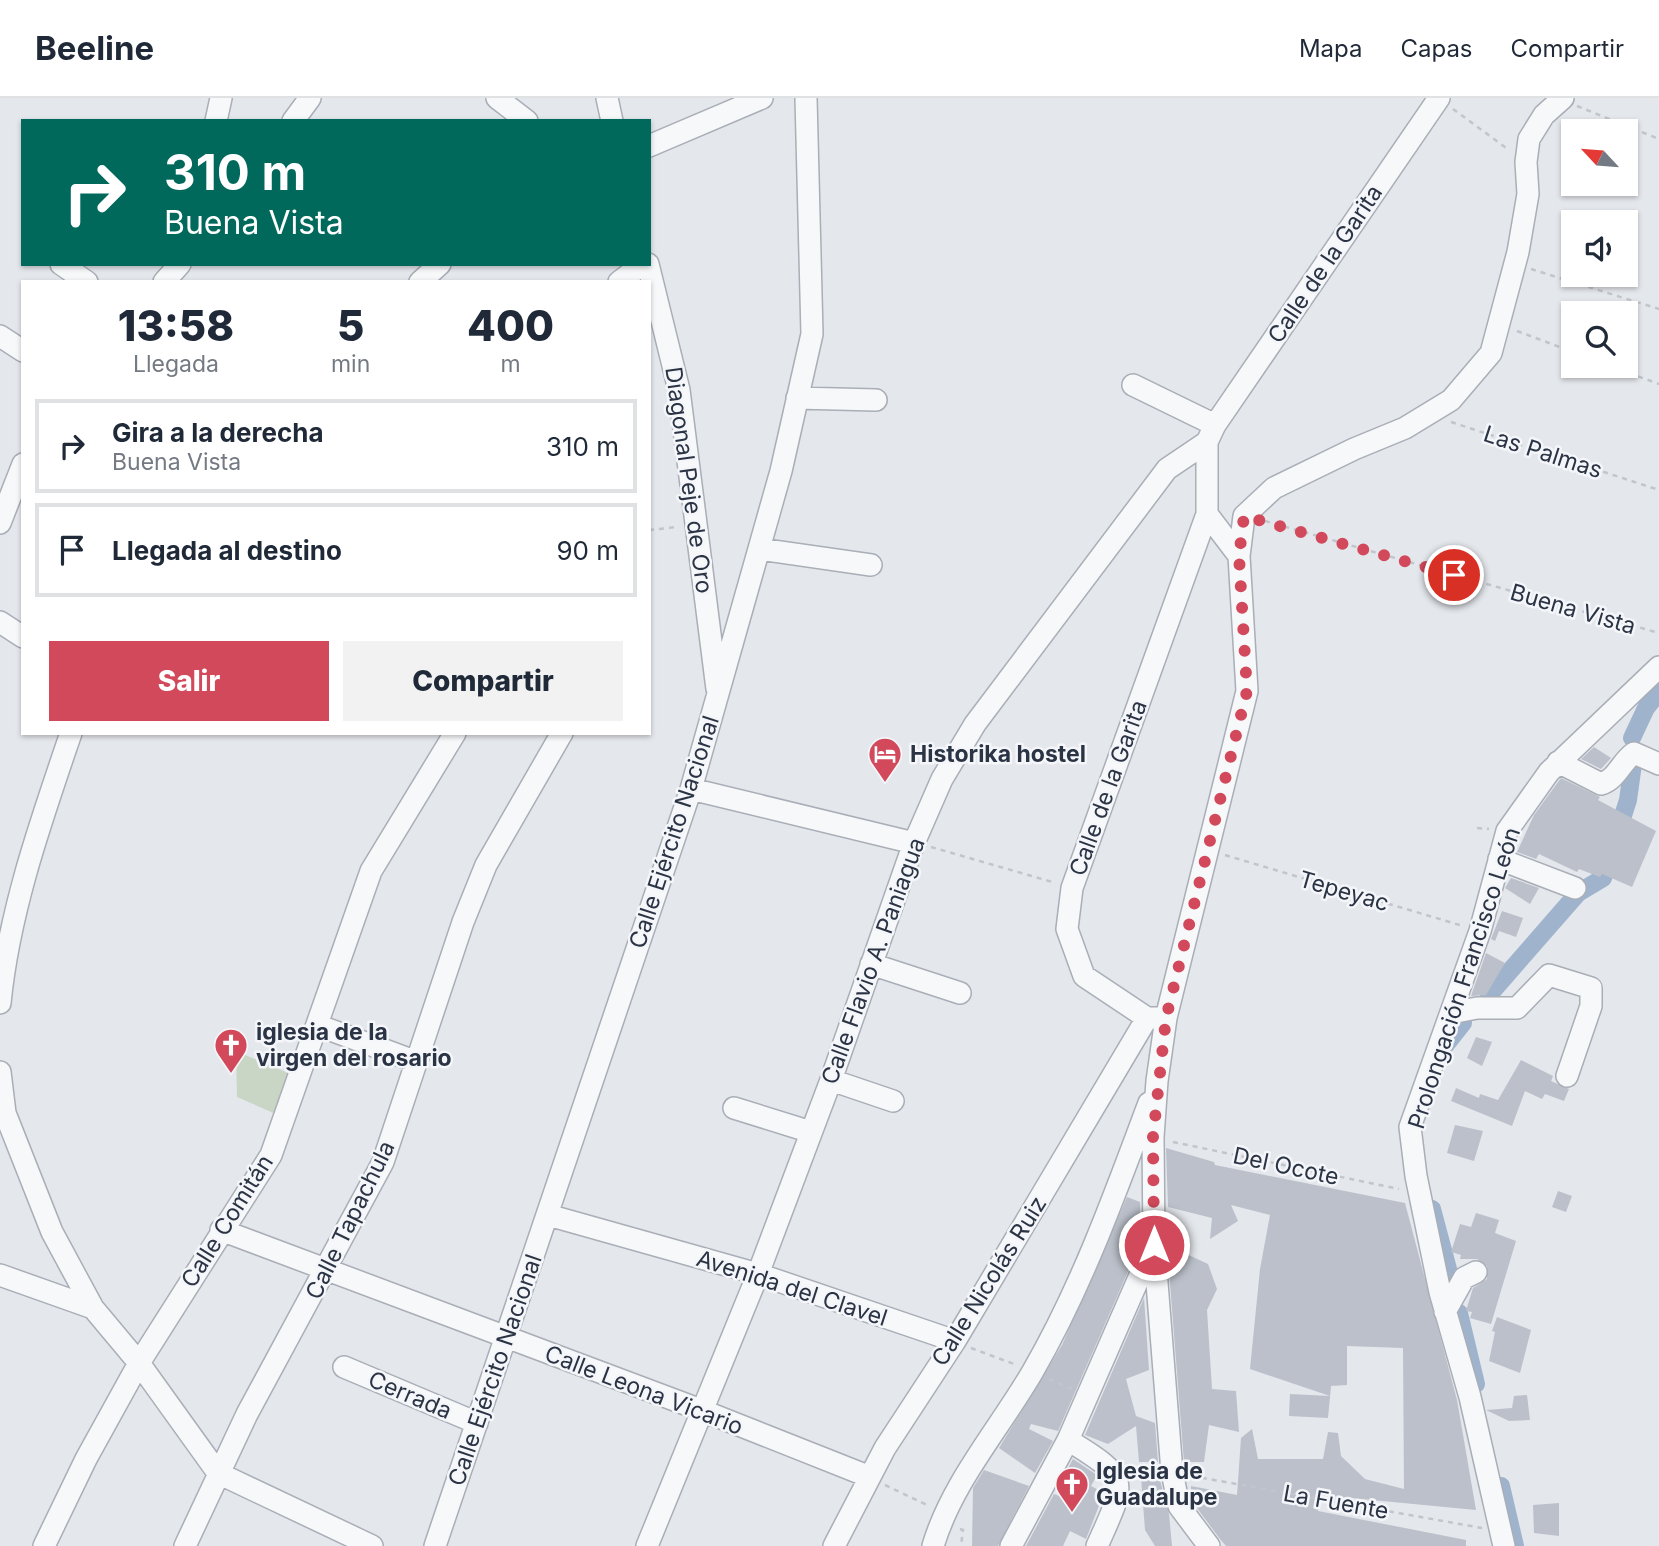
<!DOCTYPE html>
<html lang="es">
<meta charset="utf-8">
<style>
:root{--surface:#fff;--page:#f2f2f3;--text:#1f2937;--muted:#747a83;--line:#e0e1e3;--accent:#d1495b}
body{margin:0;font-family:Inter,sans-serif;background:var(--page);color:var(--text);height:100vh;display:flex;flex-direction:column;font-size:26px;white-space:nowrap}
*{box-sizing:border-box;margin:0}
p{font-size:23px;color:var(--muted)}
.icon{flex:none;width:38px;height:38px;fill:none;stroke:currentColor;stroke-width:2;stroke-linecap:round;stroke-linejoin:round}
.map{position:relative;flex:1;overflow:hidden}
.panel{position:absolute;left:21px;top:182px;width:630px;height:455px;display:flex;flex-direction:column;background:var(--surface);border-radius:0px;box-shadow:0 2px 5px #0004}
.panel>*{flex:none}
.top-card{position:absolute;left:21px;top:21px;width:630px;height:147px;border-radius:0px;box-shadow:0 2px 5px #0004;background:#00695c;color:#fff;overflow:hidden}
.needle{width:46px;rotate:296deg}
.controls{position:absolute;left:1561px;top:21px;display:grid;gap:14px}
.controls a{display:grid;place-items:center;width:77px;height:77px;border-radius:0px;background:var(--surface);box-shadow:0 2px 5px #0004;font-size:35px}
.pin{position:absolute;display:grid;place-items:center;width:60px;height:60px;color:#fff;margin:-30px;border:4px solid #fff;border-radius:50%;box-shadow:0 2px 7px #0007}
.me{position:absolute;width:77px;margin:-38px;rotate:0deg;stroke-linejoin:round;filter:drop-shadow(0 0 5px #0008)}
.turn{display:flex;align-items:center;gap:24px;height:147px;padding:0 28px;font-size:32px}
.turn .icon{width:91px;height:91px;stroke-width:2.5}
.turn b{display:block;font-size:49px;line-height:60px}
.eta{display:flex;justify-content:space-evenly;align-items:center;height:119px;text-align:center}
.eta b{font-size:42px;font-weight:800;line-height:49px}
.primary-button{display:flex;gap:14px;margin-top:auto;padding:14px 28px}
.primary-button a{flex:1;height:80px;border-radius:0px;background:var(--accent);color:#fff;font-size:28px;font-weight:800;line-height:80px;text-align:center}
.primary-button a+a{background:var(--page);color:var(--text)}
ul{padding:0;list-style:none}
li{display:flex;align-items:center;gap:21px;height:94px;margin:0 14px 10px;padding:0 14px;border:4px solid var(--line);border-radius:0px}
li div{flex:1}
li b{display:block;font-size:26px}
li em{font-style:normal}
header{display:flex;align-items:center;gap:42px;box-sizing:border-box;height:98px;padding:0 35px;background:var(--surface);border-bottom:2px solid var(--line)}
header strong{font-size:33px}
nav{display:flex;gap:38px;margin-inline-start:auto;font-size:24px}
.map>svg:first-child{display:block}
</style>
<header>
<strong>Beeline</strong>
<nav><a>Mapa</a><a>Capas</a><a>Compartir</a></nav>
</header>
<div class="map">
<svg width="1659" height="1448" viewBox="0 0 1659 1448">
<rect width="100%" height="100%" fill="#e4e7ec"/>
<path fill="#c9d6c5" d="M236 953 293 977 278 1017 237 999Z"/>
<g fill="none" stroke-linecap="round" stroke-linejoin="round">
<path stroke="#9fb4cc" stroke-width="18" d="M1632 640 1646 610 1659 594
M1489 897 1578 795 1603 780 1628 702 1633 666
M1444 949 1463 925
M1432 1111 1452 1186
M1459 1215 1476 1286
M1501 1388 1515 1448"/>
</g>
<path fill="#bbc0ca" d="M1594 649 1611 660 1601 671 1581 661Z
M1561 680 1600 699 1598 702 1656 733 1632 789 1602 776 1600 779 1579 771 1577 774 1539 756 1536 761 1517 754 1534 717Z
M1511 780 1539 790 1530 806 1505 790Z
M1502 813 1523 820 1516 839 1499 833 1495 843 1491 841Z
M1486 855 1505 865 1486 897 1471 898Z
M1476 939 1492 944 1482 968 1467 960Z
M1521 962 1553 978 1551 983 1569 991 1564 1003 1545 996 1542 1001 1525 993 1512 1028 1451 1003 1456 990 1479 1000 1480 996 1498 1002Z
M1455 1027 1483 1033 1474 1063 1447 1055Z
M1166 1050 1214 1064 1215 1067 1405 1105 1457 1302 1476 1412 1320 1397 1318 1413 1466 1442V1448H1226L1220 1441 1191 1402V1388L1237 1397 1241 1340 1252 1331 1258 1361H1323L1328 1334 1338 1335 1341 1358 1365 1381 1404 1391 1403 1250 1347 1248V1287L1331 1288 1328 1320 1289 1318 1290 1296 1330 1298 1250 1271 1260 1171 1270 1117 1231 1107 1238 1123 1210 1141 1212 1120 1168 1109Z
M1558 1093 1572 1098 1566 1114 1552 1109Z
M1127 1099 1140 1104 1141 1144 1058 1333 1031 1326 1029 1331 1053 1343 1035 1375 999 1350 1062 1247Z
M1476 1115 1499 1122 1495 1135 1516 1143 1491 1226 1470 1220 1472 1214 1466 1213 1473 1190 1487 1181V1168L1477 1161H1460L1461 1157 1451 1154 1460 1126 1471 1129Z
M1167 1147 1208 1166 1217 1191 1207 1212 1212 1291 1236 1293 1239 1334 1209 1327 1204 1364H1184Z
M1144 1200 1149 1272 1126 1281 1136 1318 1155 1325 1158 1364H1139L1136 1328 1108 1346 1085 1337Z
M1497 1219 1531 1232 1520 1275 1489 1263 1495 1234 1492 1233Z
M1527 1297 1530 1322 1509 1323 1486 1312 1512 1310 1514 1298Z
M1073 1361 1097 1377 1091 1388 1104 1395 1086 1441 1070 1433 1063 1448H1026L1054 1396 1074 1403 1057 1390Z
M984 1372 1029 1388 998 1448H972L973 1390Z
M1141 1379 1160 1382 1169 1416 1172 1448H1155L1145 1432Z
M1559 1405V1438L1534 1435 1533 1407Z"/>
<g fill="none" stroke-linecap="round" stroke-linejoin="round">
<defs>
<path id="minor" d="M497 0 527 23
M607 0 612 23
M216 23 221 0
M293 23 310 0
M649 48 762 0
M61 166 87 184
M648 166 679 292 717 591
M164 184 180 166
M420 184 440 166
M619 184 643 166
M0 238 23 253
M1133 287 1215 327
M797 300 876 302
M0 425 23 366
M760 451 871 467
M1239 458 1207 416V344L1215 327 1439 0
M0 524 23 539
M1558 664 1601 686C1617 681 1621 664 1634 655L1659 666
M691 691 914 745
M1499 761 1575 790
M871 866 960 895
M0 905C9 813 41 723 71 635
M1451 915 1477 910H1517L1549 877 1591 890V908L1567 978
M1161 920H1147L1084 878 1067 831 1072 790 1207 416
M317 927 417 964
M0 974 5 1015 52 1134 93 1210 139 1265 218 1375 372 1448
M831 982 893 1003
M734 1010 811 1034
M548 1117 758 1176 955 1243
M221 1132 701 1312 870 1379
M0 1177 93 1210
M1445 1214 1464 1180 1476 1174
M344 1269 477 1325
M1068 1342C1132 1381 1126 1383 1097 1448
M44 1448 86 1361 139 1265 271 1057 371 773 455 635
M185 1448 247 1316 383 1064 463 824 486 767 562 635
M435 1448 691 691 781 373 812 236 806 0
M647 1448 758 1176 831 982 914 745 942 681 975 626 1167 371 1207 344
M834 1448 885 1350 955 1243 1147 920
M933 1448C952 1384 1000 1330 1033 1273 1082 1188 1115 1096 1149 1005
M1011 1448 1068 1342 1152 1150
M1209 1448 1179 1408 1172 1374 1154 1147 1153 1039 1157 983 1166 920 1247 593 1239 458 1244 418 1274 390 1354 351 1405 330 1451 302 1491 255 1518 154 1528 96 1526 64 1529 41 1544 17 1563 0
M1504 1448 1470 1299 1440 1194 1416 1078 1410 1029 1480 833 1507 733 1549 674 1659 569"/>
</defs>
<use href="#minor" stroke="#a9aeb7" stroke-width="24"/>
<path stroke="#c2c5cb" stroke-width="2.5" stroke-dasharray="5 5" stroke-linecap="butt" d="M1577 8 1659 41
M1453 11 1509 52
M1531 171 1659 211
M1517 233 1573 254
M1610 268 1659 286
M1451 324 1659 392
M1265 423 1659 535
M649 432 677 429
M1477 730 1489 731
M931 749 1056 785
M1225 757 1463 828
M1173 1044 1399 1091
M971 1250 1014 1266
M1049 1281 1072 1291
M1192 1378 1482 1430
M885 1387 929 1408
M960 1431 963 1432 961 1448"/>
<use href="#minor" stroke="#f7f8fa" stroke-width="21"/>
</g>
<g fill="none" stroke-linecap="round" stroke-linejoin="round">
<path stroke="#d1495b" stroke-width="12" stroke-dasharray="0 21.6" d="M1154 1147 1153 1039 1166 920 1247 593 1239 458 1244 418 1454 477"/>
</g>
<defs>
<symbol id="hotel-pin" viewBox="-11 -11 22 30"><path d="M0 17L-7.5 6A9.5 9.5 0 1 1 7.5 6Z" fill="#d1495b" stroke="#f4f6f9"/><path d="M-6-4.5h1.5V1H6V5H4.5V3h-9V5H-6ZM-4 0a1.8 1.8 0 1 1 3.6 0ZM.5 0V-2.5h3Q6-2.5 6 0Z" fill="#fff"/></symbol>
<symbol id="church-pin" viewBox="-11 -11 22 30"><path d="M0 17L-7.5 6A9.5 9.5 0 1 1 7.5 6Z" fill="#d1495b" stroke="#f4f6f9"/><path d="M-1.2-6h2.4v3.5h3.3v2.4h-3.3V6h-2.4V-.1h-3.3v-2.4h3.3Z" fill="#fff"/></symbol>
</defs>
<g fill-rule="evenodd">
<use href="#hotel-pin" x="866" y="637" width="38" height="52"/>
<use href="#church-pin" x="212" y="928" width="38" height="52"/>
<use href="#church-pin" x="1053" y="1367" width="38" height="52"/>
</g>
<g text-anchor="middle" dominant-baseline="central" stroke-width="5" stroke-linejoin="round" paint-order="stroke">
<g font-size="23" fill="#2b3445" stroke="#f4f6f9">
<text transform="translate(1325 166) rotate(-56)">Calle de la Garita</text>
<text transform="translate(1543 354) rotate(18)">Las Palmas</text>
<text transform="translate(689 382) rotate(82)">Diagonal Peje de Oro</text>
<text transform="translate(1573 511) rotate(16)">Buena Vista</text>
<text transform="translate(1108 690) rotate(-70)">Calle de la Garita</text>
<text transform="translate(674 734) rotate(-72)">Calle Ejército Nacional</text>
<text transform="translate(1344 793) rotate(16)">Tepeyac</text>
<text transform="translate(873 863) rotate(-70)">Calle Flavio A. Paniagua</text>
<text transform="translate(1464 880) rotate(-72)">Prolongación Francisco León</text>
<text transform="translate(1286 1068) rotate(12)">Del Ocote</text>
<text transform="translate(350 1122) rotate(-64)">Calle Tapachula</text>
<text transform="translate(227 1123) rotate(-58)">Calle Comitán</text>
<text transform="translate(989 1183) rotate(-58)">Calle Nicolás Ruiz</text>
<text transform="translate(792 1190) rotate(18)">Avenida del Clavel</text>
<text transform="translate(495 1272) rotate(-71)">Calle Ejército Nacional</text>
<text transform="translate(644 1292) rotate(21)">Calle Leona Vicario</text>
<text transform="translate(410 1297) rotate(23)">Cerrada</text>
<text transform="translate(1336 1404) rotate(10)">La Fuente</text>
</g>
<g font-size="23" font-weight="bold" fill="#2b3445" stroke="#f4f6f9" text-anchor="start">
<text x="910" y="656">Historika hostel</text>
<text x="256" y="934">iglesia de la<tspan x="256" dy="26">virgen del rosario</tspan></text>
<text x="1096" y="1373">Iglesia de<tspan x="1096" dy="26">Guadalupe</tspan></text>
</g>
</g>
</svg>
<div class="controls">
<a><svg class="needle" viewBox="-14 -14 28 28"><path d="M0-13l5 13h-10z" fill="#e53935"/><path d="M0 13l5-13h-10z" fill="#747a83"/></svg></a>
<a><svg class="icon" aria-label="sound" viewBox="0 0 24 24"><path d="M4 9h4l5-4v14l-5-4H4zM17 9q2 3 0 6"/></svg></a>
<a><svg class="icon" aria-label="search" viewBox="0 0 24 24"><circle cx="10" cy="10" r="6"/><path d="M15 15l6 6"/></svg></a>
</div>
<div class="pin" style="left:1454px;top:477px;background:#d93025"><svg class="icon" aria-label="arrive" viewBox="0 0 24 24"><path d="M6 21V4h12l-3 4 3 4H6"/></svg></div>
<svg class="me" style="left:1154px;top:1147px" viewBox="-20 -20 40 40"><circle r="17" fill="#d1495b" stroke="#fff" stroke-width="3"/><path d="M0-11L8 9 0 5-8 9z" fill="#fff"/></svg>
<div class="top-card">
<div class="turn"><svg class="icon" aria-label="right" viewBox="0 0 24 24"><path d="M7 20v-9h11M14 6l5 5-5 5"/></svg><div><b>310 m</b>Buena Vista</div></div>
</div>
<section class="panel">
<div class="eta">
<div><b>13:58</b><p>Llegada</p></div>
<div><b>5</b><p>min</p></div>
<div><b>400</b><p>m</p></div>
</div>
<ul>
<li><svg class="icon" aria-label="right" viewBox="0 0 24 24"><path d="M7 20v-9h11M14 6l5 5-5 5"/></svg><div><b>Gira a la derecha</b><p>Buena Vista</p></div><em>310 m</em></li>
<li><svg class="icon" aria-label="arrive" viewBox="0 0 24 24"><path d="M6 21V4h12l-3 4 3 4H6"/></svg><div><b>Llegada al destino</b></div><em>90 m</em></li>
</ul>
<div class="primary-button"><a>Salir</a><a>Compartir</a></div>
</section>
</div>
